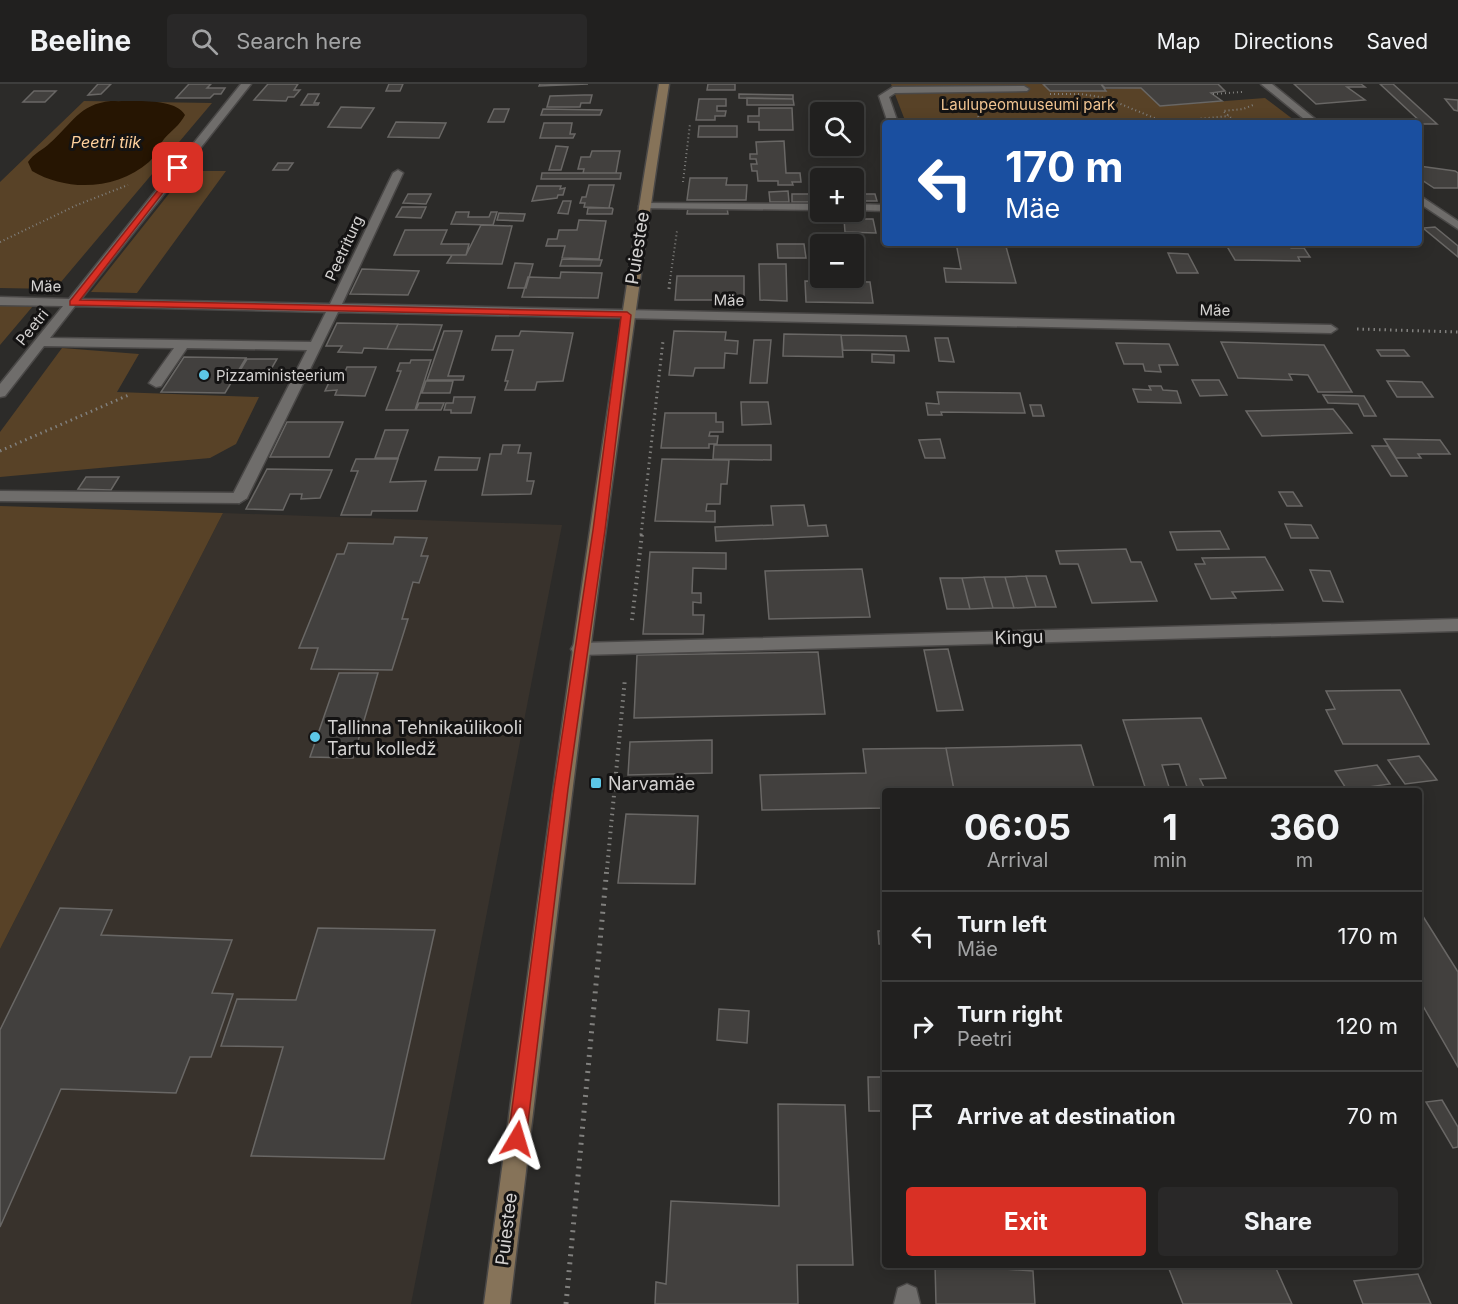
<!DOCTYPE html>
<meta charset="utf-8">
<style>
:root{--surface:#21201f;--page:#292828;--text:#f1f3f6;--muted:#a2a3a4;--line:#3e3e3d;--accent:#d93025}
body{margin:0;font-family:Inter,sans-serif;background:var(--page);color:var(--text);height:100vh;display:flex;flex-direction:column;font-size:22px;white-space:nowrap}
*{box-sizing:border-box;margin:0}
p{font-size:20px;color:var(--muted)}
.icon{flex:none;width:33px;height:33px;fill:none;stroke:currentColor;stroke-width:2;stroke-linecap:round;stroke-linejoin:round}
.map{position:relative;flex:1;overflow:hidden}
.drawer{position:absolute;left:882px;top:704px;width:540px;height:480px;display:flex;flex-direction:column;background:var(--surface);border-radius:6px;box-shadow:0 3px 15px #0003,0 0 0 2px var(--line)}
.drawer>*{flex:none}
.guide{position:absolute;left:882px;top:36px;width:540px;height:126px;border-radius:6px;box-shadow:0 3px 15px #0003,0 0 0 2px var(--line);background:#1a4fa0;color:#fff;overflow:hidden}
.fabs{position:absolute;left:810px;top:18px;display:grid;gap:12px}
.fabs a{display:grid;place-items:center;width:54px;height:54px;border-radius:6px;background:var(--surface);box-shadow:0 3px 15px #0003,0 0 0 2px var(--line);font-size:30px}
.pin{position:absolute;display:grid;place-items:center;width:51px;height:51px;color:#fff;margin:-26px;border-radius:12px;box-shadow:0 3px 9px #0006}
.me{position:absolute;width:66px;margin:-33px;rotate:7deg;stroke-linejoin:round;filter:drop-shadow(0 0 4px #0008)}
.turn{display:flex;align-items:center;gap:21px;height:126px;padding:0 24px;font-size:27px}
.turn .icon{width:78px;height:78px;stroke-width:2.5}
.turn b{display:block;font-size:42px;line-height:51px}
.eta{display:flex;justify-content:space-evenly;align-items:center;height:102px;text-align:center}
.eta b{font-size:36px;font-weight:700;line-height:42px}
.button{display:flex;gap:12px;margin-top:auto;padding:12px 24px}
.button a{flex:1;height:69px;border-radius:6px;background:var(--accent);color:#fff;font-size:24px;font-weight:700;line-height:69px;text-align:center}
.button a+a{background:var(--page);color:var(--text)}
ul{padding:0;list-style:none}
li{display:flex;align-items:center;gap:18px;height:90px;padding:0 24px;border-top:2px solid var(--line)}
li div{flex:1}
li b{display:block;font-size:22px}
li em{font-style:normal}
header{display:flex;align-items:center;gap:36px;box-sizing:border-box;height:84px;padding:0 30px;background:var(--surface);border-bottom:2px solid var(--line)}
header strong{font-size:28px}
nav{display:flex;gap:33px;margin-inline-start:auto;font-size:21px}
.search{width:420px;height:54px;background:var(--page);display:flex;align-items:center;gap:15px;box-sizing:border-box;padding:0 21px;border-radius:6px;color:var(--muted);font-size:22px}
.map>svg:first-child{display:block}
</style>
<header>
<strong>Beeline</strong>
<div class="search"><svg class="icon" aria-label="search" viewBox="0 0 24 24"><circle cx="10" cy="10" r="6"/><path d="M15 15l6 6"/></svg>Search here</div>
<nav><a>Map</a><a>Directions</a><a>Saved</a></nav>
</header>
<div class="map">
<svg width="1458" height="1220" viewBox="0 0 1458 1220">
<rect width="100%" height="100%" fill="#2c2b29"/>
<path fill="#38322c" d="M223 429 562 441 411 1220H0V865Z"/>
<path fill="#584227" d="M891 0H1043L1050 7 1141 4 1160 22 1265 14 1298 39H906Z
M84 17 212 19 55 205 0 204V98Z
M187 87H226L137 209 91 208Z
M0 221 33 222 0 261Z
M62 264 139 270 117 308 259 313 236 360 210 374 0 393V348Z
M0 422 223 429 0 865Z"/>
<path fill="#261502" d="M111 17C130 18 175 13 185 31 180 41 171 47 164 55 158 63 156 72 149 78 116 106 68 108 32 87L28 78C34 69 43 66 50 59 72 40 79 20 111 17Z"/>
<path fill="#42403e" stroke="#696765" stroke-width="1.5" d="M98 0H111L101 10 88 11Z
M189 0H211L207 4H225L221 10H214L210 14H176Z
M268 0H298L294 6H300L294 13H288L286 17 254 16Z
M389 0H403L400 7H386Z
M540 0H588L539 2Z
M708 0H735V6H707Z
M1043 0H1101L1106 7H1050Z
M1101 0H1218L1225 7 1211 9 1222 17 1160 22 1141 4H1105Z
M1294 0H1361L1365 3H1347L1365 16 1316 20Z
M1380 0H1393L1437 40H1423Z
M34 7H56L45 18H23Z
M308 10H319L314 19H319L318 21H301Z
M739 10 793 11V15L739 14Z
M584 11H592L590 19H581L580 23H547L550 12Z
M747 14 793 15 794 21H747Z
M699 15H726V22H717V27H726L725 32H715V36H696Z
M1445 15 1458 16V27L1454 26Z
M341 23 374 24 361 44 328 43Z
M759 24H792L793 46H759V38H748V32H759Z
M494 25H509L504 38H488Z
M543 25 602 26 600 31H541Z
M396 38 446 39 439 54 388 53Z
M544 39H572L570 50H575L573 54H540Z
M699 42H737V53H698Z
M784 57 786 89H800L801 98H792L793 101H778V97H758L757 87H752L751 80H757L756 75H750V70H757L756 58Z
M556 62 568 63 561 86H549Z
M592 67H620L616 89H583L584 85H578L581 73H590Z
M278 79H293L288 86H273Z
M1419 82 1455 87 1458 89V104H1434L1419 94Z
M542 89H621L620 95H541Z
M690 94H727L726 101H747L746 116H687Z
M589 101H614L609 124 584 123 585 119H580L582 113H586Z
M537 102H561L560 105 565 104 563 111H558L557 114 532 117Z
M788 107 789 118H770L769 108Z
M408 110H431L426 120 403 119Z
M792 110H820V118H792Z
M854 110H875L877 117H854Z
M563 117H571L568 130 558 129Z
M402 123H426L421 134 396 133Z
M588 124H612L613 125 612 130H587Z
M688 124H727L728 130H687Z
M456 128H469L468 133H489L491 128H497L493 141 451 140Z
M499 129 525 130 523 137 497 136Z
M844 135H873L876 149 845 148Z
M579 136 606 137 599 175 562 174 565 162H546L548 155H557L559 146H577Z
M481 141 512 142 502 180 447 179 452 171H466Z
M1435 143 1458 162V173L1423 144Z
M405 146H447L441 160H469L466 171H394Z
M956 159H1005L1016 199 946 198 944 184 961 185Z
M1225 159H1288L1291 164H1304L1310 173H1298L1300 177 1235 176Z
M777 160H804L806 174H778Z
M1168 169 1188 170 1198 189H1177Z
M562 175 602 176 600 182H560Z
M515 179 533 180 526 204H508Z
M759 180H786L787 217 760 216Z
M362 185 419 187 408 211 350 210Z
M561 188 602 189 598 214 522 213 528 193 560 194Z
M677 192H744V216H675Z
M805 197 870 198 873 219 806 218Z
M337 239 398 240 387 265 364 264 362 269 338 268 342 262H326Z
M398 240 442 241 433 266 387 265Z
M444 247H462L448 292H464L463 296H427Z
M521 247 573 249 563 297 537 298 535 306H505L508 297H505L513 266H492L496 252H519Z
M674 247 726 248 725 256 738 257 737 270 725 269 724 284H695L693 292 669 291Z
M784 250 841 251 843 273 783 272Z
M841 251 906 252 909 267 843 266Z
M935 254H948L954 278 939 277Z
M754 256H771L767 299H750Z
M1221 258 1324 261 1352 308H1318L1308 291 1289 290 1292 296 1238 294Z
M1116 259 1169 260 1178 281H1159L1161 288 1145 287 1143 280H1124Z
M1377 266H1404L1409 272H1381Z
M872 270 894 271V279L872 278Z
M184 273 246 274 225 309 161 308Z
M247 275H277L266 294 236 293Z
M411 276H431L415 326H386L401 287H397L400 279H410Z
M347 283H376L365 312 335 311 337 306 325 307 334 288H345Z
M1192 296H1219L1227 311 1200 312Z
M426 297H453L450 309H422Z
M1387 297 1422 298 1433 313H1397Z
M1149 302H1161L1163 306 1177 307 1181 319 1138 318 1133 305 1151 306Z
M937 308 1020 309 1025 329 941 328 942 331H928L926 319 939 320Z
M1323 311 1364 312 1376 332H1364L1358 320 1328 319Z
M454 313H475L471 329H451V326H444L446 319H453Z
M741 318H768L771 340 742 341Z
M419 319H444L441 326H416Z
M1030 321H1041L1044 332H1033Z
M1333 325 1352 349 1262 352 1246 327Z
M665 329H716V338H723V348H710L709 352H718L717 360H709V364H661Z
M287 338H343L329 373H270Z
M385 346H408L398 374H375Z
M940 355 945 374H925L919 356Z
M1384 355 1440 356 1450 370H1418L1421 374H1396Z
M503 361H520L518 369H531L527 397H534L531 410 482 411 490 370H501Z
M714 361H771V376L713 375Z
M1372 362H1388L1407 392H1391Z
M439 373 480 374 477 386H435Z
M356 375H398L390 398 426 397 417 427H372L371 431H341L358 387H351Z
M662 375 729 376 727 400H721L720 420H707L706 427H715V438L655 437Z
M267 385 332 386 320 414 301 415 302 410H290L283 426 246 425Z
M86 393H119L111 406 78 405Z
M1279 408H1293L1302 422H1287Z
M804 421 808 442 826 441 828 452 716 457 715 443 773 441 771 422Z
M1285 440 1311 441 1318 454H1291Z
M1220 447 1229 465 1177 466 1170 448Z
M395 453 427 454 421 472H428L419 499 413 498 402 535H408L392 586 311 585 318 564H299L337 470H344L348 459 393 460Z
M1126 465 1131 478H1141L1157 517 1092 519 1078 480H1060L1056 467Z
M650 468 726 469V485L693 484 692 509H701V519L693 518V531H704L703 550H643Z
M1265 473 1283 506 1232 508 1236 514 1211 515 1195 480H1205L1202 474Z
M862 485 870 533 769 535 765 487Z
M1310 486 1330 487 1343 518 1323 517Z
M1026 492 1036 523 1014 524 1005 493Z
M1026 492H1046L1056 523H1036Z
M984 493H1005L1014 524H993Z
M984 493 993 524 970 525 962 494Z
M940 494H962L970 525H947Z
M948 565 963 626 937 627 924 566Z
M818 568 825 630 634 634 637 571Z
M339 589H378L353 674 310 673Z
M1400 606 1429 660H1343L1326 626 1335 625 1326 607Z
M1201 634 1226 694 1200 695 1204 703H1187L1179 680 1162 681 1170 706H1146L1123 636Z
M712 656V689L628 691 630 658Z
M1081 661 1095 706H954L946 664Z
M946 664 954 706H885V724L762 726 760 691 866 689 863 665Z
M1419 672 1437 696 1405 700 1388 676Z
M1377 681 1390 700 1347 706 1335 687Z
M626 730 698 732 695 800 618 799Z
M60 824 112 826 101 851 232 856 212 909 233 910 211 973H190L176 1009 61 1005 0 1143V946Z
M1419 826 1458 888V983L1419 915Z
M318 844 435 846 384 1075 251 1072 283 963 221 962 237 915 296 916Z
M878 847H885V860H879Z
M719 925 749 927 747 959 717 956Z
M868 993H885V1027H869Z
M1442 1016 1458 1043V1063L1453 1064 1426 1018Z
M778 1020 845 1021 853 1181H797L798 1220H655L656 1198 666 1200 671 1117 779 1122Z
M935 1180 1033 1187 1035 1220H936Z
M1167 1180H1274L1292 1220H1183Z
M1418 1190 1431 1220H1363L1354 1197Z"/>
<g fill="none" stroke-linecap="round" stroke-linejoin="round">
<defs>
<path id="lane" d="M1024 2 1029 5 1027 7 895 9 889 13 898 39H888L879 12 893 3Z
M644 119 820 120V126L640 124 639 122Z
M854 120 885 121V127L854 126Z
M0 407 239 409 247 414 239 419 0 417Z
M907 1200 916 1204 920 1220H894L898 1204Z"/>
<path id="street" d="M241 0H251L81 215 330 220 393 89 398 86 403 89 342 220 1331 241 1337 245 1331 249 338 228 247 414 239 419 231 414 307 266 187 264 161 302 156 303 149 299 174 264 44 262 5 312 0 313V300L63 222 0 221V213L69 215ZM75 222 326 228 311 258 50 254Z
M1261 0H1272L1320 39H1309Z
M1419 111 1458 137V145L1419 119Z
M1458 535V547L580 571 574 570 571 565 574 560 580 559Z"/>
<path id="secondary" d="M659 0H669C607 405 559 813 510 1220H484C538 813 592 405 659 0Z"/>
</defs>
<use href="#lane" stroke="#4a4847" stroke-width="3"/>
<use href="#street" stroke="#4a4847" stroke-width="3"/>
<use href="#secondary" stroke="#4a4847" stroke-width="3"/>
<path stroke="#81807e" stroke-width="2" stroke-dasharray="1 3" stroke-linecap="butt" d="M1050 10H1081L1106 14 1164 38
M1213 10 1242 8
M978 32 983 39
M1167 39 1164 38 1229 32
M1237 39 1223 27 1243 25 1253 21
M683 98 690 40
M0 158 77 121 128 101
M670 196 677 147"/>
<path stroke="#81807e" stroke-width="3" stroke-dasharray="1.5 4" stroke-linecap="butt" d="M669 205 670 195
M1357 245 1458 248
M0 367 131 310
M641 451 663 257"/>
<path stroke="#81807e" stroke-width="4" stroke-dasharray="1.5 4.5" stroke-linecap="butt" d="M632 536 642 450
M607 785 625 594"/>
<path stroke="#81807e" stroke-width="5" stroke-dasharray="2 6" stroke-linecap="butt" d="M566 1220 607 783"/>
<use href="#lane" fill="#6f6d6b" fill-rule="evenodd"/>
<use href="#street" fill="#6f6d6b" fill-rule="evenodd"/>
<use href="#secondary" fill="#867359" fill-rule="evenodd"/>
</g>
<path fill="#d93025" stroke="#8d1f18" stroke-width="1.5" d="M178 81 182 84 181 85 80 216 627 228 631 231 605 446 568 705 526 1055 524 1062 517 1065 511 1062 508 1055 554 705 593 446 621 233 70 221V217Z"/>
<g fill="#5cc7e7" stroke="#141313" stroke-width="2">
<circle cx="204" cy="291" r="6"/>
<circle cx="315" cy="653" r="6"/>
<rect x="590" y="693" width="12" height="12" rx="3"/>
</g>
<g text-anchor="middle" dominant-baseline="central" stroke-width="6" stroke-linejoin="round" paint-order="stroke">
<g font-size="15" fill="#f1c491" stroke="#141313">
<text x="1028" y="20">Laulupeomuuseumi park</text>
</g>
<g font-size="15" fill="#d4d2d1" stroke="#141313">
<text transform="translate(344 164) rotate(-65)">Peetriturg</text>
<text transform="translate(46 202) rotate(1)">Mäe</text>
<text transform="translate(729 216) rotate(1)">Mäe</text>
<text transform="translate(1215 226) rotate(1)">Mäe</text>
<text transform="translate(32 243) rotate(-51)">Peetri</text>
</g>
<g font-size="15" fill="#d4d2d1" stroke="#141313" text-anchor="start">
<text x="216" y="291">Pizzaministeerium</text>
</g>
<g font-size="16" font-style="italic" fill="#fed09c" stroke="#141313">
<text x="106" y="58">Peetri tiik</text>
</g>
<g font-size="18" fill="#d4d2d1" stroke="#141313">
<text transform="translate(637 164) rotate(-81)">Puiestee</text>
<text transform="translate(1019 553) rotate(-2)">Kingu</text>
<text transform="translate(506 1145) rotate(-83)">Puiestee</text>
</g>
<g font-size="18" fill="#d4d2d1" stroke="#141313" text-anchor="start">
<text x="327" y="643">Tallinna Tehnikaülikooli<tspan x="327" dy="21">Tartu kolledž</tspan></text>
<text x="608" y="699">Narvamäe</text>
</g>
</g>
</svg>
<div class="fabs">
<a><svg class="icon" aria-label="search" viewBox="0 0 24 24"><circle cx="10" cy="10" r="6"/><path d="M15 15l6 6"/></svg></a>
<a>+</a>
<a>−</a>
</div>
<div class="pin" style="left:178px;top:84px;background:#d93025"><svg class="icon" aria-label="arrive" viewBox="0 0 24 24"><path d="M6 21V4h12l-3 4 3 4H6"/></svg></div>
<svg class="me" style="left:517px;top:1055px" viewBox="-20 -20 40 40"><path d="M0-17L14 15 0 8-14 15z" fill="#d93025" stroke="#fff" stroke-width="4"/></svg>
<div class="guide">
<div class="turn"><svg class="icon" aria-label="left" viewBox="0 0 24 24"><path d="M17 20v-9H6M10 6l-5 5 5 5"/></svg><div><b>170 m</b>Mäe</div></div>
</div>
<section class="drawer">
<div class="eta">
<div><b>06:05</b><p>Arrival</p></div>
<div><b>1</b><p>min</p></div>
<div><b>360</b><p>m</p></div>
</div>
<ul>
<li><svg class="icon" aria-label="left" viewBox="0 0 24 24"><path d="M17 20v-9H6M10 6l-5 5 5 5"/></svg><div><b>Turn left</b><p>Mäe</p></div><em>170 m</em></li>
<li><svg class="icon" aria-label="right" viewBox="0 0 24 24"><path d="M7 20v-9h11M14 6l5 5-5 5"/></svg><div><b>Turn right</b><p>Peetri</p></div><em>120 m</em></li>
<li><svg class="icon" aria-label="arrive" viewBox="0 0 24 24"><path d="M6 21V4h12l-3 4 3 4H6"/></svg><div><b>Arrive at destination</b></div><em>70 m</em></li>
</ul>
<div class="button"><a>Exit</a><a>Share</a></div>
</section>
</div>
